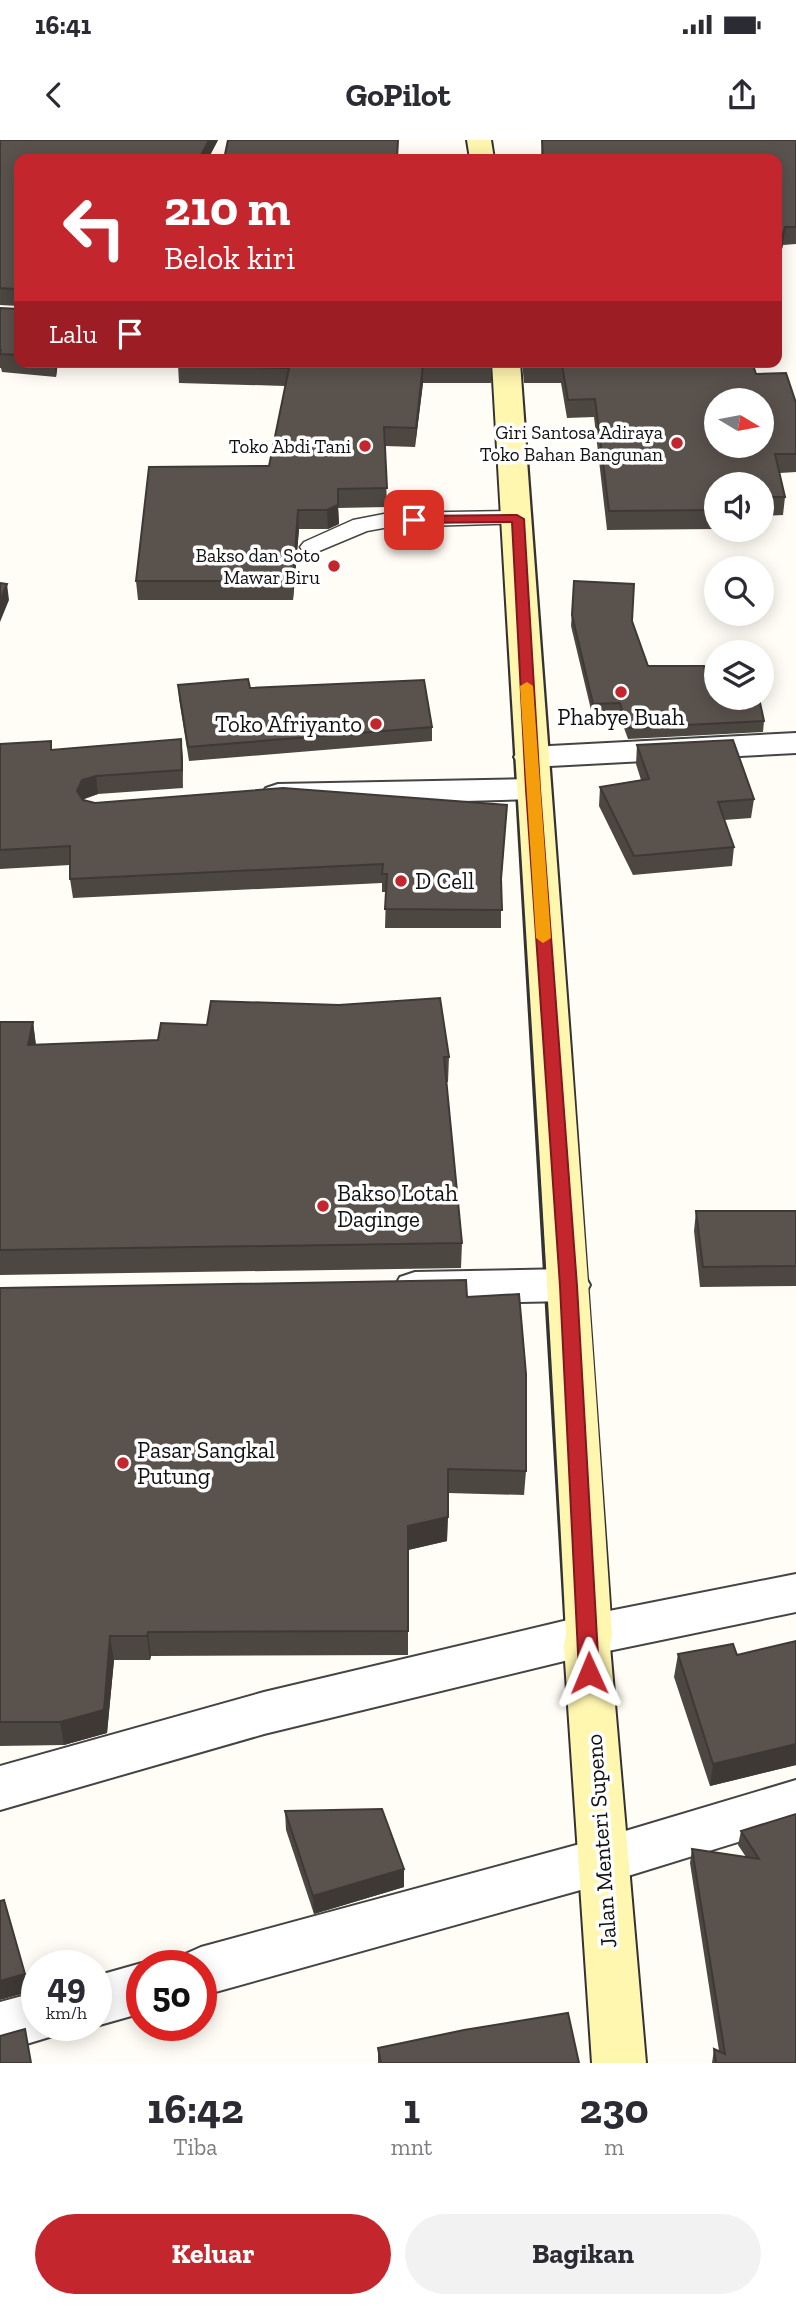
<!DOCTYPE html>
<html lang="id">
<style>
:root{--surface:#fff;--page:#f2f2f3;--text:#2b2b33;--muted:#7c7c81;--accent:#c4262e}
body{margin:0;font-family:"Zilla Slab",serif;background:var(--page);color:var(--text);height:100vh;display:flex;flex-direction:column;font-size:26px;white-space:nowrap}
*{box-sizing:border-box;margin:0}
p{font-size:23px;color:var(--muted)}
.icon{flex:none;width:38px;height:38px;fill:none;stroke:currentColor;stroke-width:2;stroke-linecap:round;stroke-linejoin:round}
.map{position:relative;height:1923px;overflow:hidden}
.side{display:flex;flex-direction:column;background:var(--surface);flex:1}
.side>*{flex:none}
.guide{position:absolute;left:14px;top:14px;width:768px;height:214px;border-radius:14px;box-shadow:0 4px 18px #0003;background:#c4262e;color:#fff;overflow:hidden}
.needle{width:46px;rotate:100deg}
.tools{position:absolute;left:704px;top:248px;display:grid;gap:14px}
.tools a{display:grid;place-items:center;width:70px;height:70px;border-radius:50%;background:var(--surface);box-shadow:0 4px 18px #0003;font-size:35px}
.speed{position:absolute;left:21px;top:1810px;display:flex;gap:14px;font-size:35px;font-weight:700;text-align:center}
.speed>*{display:grid;place-content:center;width:91px;height:91px;border-radius:50%;background:var(--surface);box-shadow:0 4px 18px #0003;line-height:1}
.speed small{font-size:18px;font-weight:400}
.speed .limit{border:10px solid #d22;background:#fff;color:#111}
.pin{position:absolute;display:grid;place-items:center;width:60px;height:60px;color:#fff;margin:-30px;border-radius:14px;box-shadow:0 4px 10px #0006}
.me{position:absolute;width:77px;margin:-38px;rotate:359deg;stroke-linejoin:round;filter:drop-shadow(0 0 5px #0008)}
.turn{display:flex;align-items:center;gap:24px;height:147px;padding:0 35px;font-size:32px}
.turn .icon{width:91px;height:91px;stroke-width:2.5}
.turn b{display:block;font-size:49px;line-height:60px}
.then{display:flex;align-items:center;height:66px;padding:0 35px;background:#0003;gap:14px;font-size:26px}
.eta{display:flex;justify-content:space-evenly;align-items:center;height:119px;text-align:center}
.eta b{font-size:42px;font-weight:800;line-height:49px}
.button{display:flex;gap:14px;margin-top:auto;padding:14px 35px}
.button a{flex:1;height:80px;border-radius:42px;background:var(--accent);color:#fff;font-size:28px;font-weight:800;line-height:80px;text-align:center}
.button a+a{background:var(--page);color:var(--text)}
.status{display:flex;justify-content:space-between;align-items:center;height:49px;padding:0 35px;background:var(--surface);direction:ltr}
.status svg{height:19px;fill:currentColor}
header{display:flex;justify-content:space-between;align-items:center;height:91px;padding:0 35px;background:var(--surface);font-size:32px;font-weight:800}
.map>svg:first-child{display:block}
</style>
<div class="status"><b>16:41</b><svg viewBox="0 0 49 12"><path d="M0 12V9h3v3zM5 12V6h3v6zM10 12V3h3v9zM15 12V0h3v12zM26 1h20v11H26zM47 4h2v5h-2z"/></svg></div>
<header><svg class="icon" aria-label="back" viewBox="0 0 24 24"><path d="M15 5l-7 7 7 7"/></svg>GoPilot<svg class="icon" aria-label="share" viewBox="0 0 24 24"><path d="M12 15V3M7 8l5-5 5 5M5 13v7h14v-7"/></svg></header>
<div class="map">
<svg width="796" height="1923" viewBox="0 0 796 1923">
<rect width="100%" height="100%" fill="#fffdf5"/>
<g fill="none" stroke-linecap="round" stroke-linejoin="round">
<defs>
<path id="lane" d="M517 371 525 373 528 378 525 383 389 387 367 391 312 414 304 412 300 407 304 402 353 380 389 373Z"/>
<path id="street" d="M796 593V613L531 627 519 624 514 617 519 610 531 607Z
M533 639 545 642 550 649 545 656 533 659 278 666 266 662 261 655 266 648 278 644Z
M569 1129 584 1134 590 1145 584 1156 569 1161 415 1164 400 1159 394 1148 400 1137 415 1132Z
M796 1434V1472L589 1515 264 1594 0 1670V1626L264 1552 589 1475Z
M796 1640V1684L602 1744 201 1856V1825H178L183 1815 201 1807 602 1698Z
M142 1823 147 1825H142V1873L96 1886 93 1885H96V1836Z
M37 1852V1885H60L56 1895 0 1912V1862Z"/>
<path id="secondary" d="M467 0H491L494 19H470Z
M492 222H520C550 647 585 1070 612 1495L610 1506 646 1923H592L564 1506 566 1495C545 1071 516 647 492 222Z"/>
</defs>
<use href="#lane" stroke="#444" stroke-width="3"/>
<use href="#street" stroke="#444" stroke-width="4"/>
<use href="#secondary" stroke="#333" stroke-width="4"/>
<use href="#lane" fill="#fff" fill-rule="evenodd"/>
<use href="#street" fill="#fff" fill-rule="evenodd"/>
<use href="#secondary" fill="#fff6b0" fill-rule="evenodd"/>
</g>
<path fill="#4d4742" d="M0 0H218L208 19H19V222H58L56 237 2 232 1 228H0V168L19 169V166L0 165Z
M542 0H796V104L783 105 777 128V19H541Z
M491 222V243H423L415 307 385 306 387 367 338 368 339 384 328 389H299L293 460H138L136 441 269 326 285 246 179 243 178 225Z
M522 222H752L756 234 796 263V332L780 333 785 357 783 375 761 376V345H716V389L607 390 594 277 567 278 561 243H524Z
M574 441 632 481 648 526 707 545 764 581 763 592 628 599 619 574H592L571 486Z
M178 545 250 548 432 587V601L189 621 179 559Z
M181 599 183 648 98 654 84 659 83 660 95 663 507 665 501 746V788H385L386 752H382V743L73 758 70 739V725L0 729V604L52 610Z
M637 605 754 659 751 678 724 680 734 707 732 726 633 735 599 666 600 647 641 640 636 624Z
M0 882H33L36 905 449 917 448 942H446L462 1103 461 1128 0 1135Z
M696 1071H796V1146L700 1147 694 1091Z
M0 1148 467 1157 526 1331 524 1355 448 1353 447 1401 408 1410V1515L151 1516 150 1520H114L107 1593 64 1605 0 1606Z
M796 1501V1625L710 1646 674 1537 678 1514 737 1515Z
M285 1671 404 1729V1747L314 1774 286 1690Z
M796 1674V1923H712L714 1909 719 1911 690 1723 692 1709 746 1717 738 1705 741 1691Z
M378 1908 579 1923H378Z"/>
<path fill="#3f3936" d="M209 0H218L208 19H199Z
M785 87 783 105 777 128V118Z
M54 222H58L56 237Z
M423 225V243L415 307 416 288Z
M338 365 339 384 328 389 327 370Z
M298 370 299 389 293 460V441Z
M7 444 9 460 0 482V461Z
M181 599 183 618V648L182 630Z
M96 636 98 654 84 659 79 669 77 651 82 640Z
M33 882 36 907 28 905Z
M448 1377 447 1401 408 1410V1386Z
M148 1492 151 1516 150 1520 147 1496Z
M110 1496 114 1520 107 1593 64 1605 60 1582Z
M796 1604V1625L710 1646 713 1624Z
M404 1729V1747L314 1774 313 1756Z
M25 1834 29 1852 0 1860V1841Z"/>
<path fill="#5a524d" stroke="#3f3936" stroke-width="2" fill-rule="evenodd" d="M0 0H209L199 19H19V151L17 149 0 148Z
M228 0H398L397 19H224Z
M542 0H796V87H785L777 118V19H543Z
M19 159V215L0 214 1 210H0V168L19 169Z
M179 222H491V225H423L416 288 384 287 387 348 338 349V365L327 370H298L293 441H136L149 327 269 326 289 228 178 225Z
M525 222H752L756 234 786 233 796 263V314H775L785 357H761V345H716V370L609 371 595 259 568 260 562 225H525ZM716 261H761V306H716Z
M574 441 634 444 632 481 648 526H704L707 545H716V558H759L764 581 628 588 620 563 593 564 572 475Z
M0 443 7 444 0 461Z
M248 539 250 548 424 540 432 587 188 607 178 545Z
M181 599 182 630 96 636 82 640 77 651 83 660 95 663 283 648 507 665 501 739 502 770 385 769 387 734H382L383 724 70 739V706L0 710V604L51 601V610Z
M733 600 754 659 718 662 734 707 634 716 600 647 649 639 637 605Z
M440 858 449 917H444L462 1103 0 1110V882H33L28 905 158 900 161 883 207 885 211 861 339 865Z
M696 1071H796V1126L703 1127Z
M466 1140 467 1157 519 1154 526 1234V1331L448 1329V1377L408 1386V1491L148 1492 147 1496H110L104 1570 60 1582H0V1148Z
M796 1501V1604L713 1624 678 1514 733 1504 737 1515Z
M382 1669 404 1729 313 1756 285 1671Z
M796 1674V1923H716L714 1909 725 1914 692 1709 759 1719 741 1691Z
M4 1760 25 1834 0 1841V1761Z
M568 1873 579 1923H381L378 1908 464 1890Z
M25 1889 31 1923H0V1896Z"/>
<path fill="#c4262e" stroke="#7f191e" stroke-width="2" d="M517 375 524 379 540 649 577 1146 599 1533 596 1539 589 1541 582 1539 579 1533 560 1146 526 649 512 382 414 383 408 380 414 376Z"/>
<path fill="#f59e0b" d="M527 542 533 546 551 798 543 803 536 798 520 546Z"/>
<g fill="#c4262e" stroke="#fff" stroke-width="2.5">
<circle cx="677" cy="303" r="7"/>
<circle cx="365" cy="306" r="7"/>
<circle cx="334" cy="426" r="7"/>
<circle cx="621" cy="552" r="7"/>
<circle cx="376" cy="584" r="7"/>
<circle cx="401" cy="741" r="7"/>
<circle cx="323" cy="1066" r="7"/>
<circle cx="123" cy="1323" r="7"/>
</g>
<g text-anchor="middle" dominant-baseline="central" stroke-width="7" stroke-linejoin="round" paint-order="stroke">
<g font-size="19" fill="#111" stroke="#fff" text-anchor="end">
<text x="663" y="292">Giri Santosa Adiraya<tspan x="663" dy="22">Toko Bahan Bangunan</tspan></text>
<text x="351" y="306">Toko Abdi Tani</text>
<text x="320" y="415">Bakso dan Soto<tspan x="320" dy="22">Mawar Biru</tspan></text>
</g>
<g font-size="23" fill="#111" stroke="#fff" text-anchor="start">
<text x="621" y="577" text-anchor="middle">Phabye Buah</text>
<text x="362" y="584" text-anchor="end">Toko Afriyanto</text>
<text x="415" y="741">D Cell</text>
<text x="337" y="1053">Bakso Lotah<tspan x="337" dy="26">Daginge</tspan></text>
<text x="137" y="1310">Pasar Sangkal<tspan x="137" dy="26">Putung</tspan></text>
</g>
<g font-size="23" fill="#111" stroke="#fff">
<text transform="translate(601 1701) rotate(-94)">Jalan Menteri Supeno</text>
</g>
</g>
</svg>
<div class="tools">
<a><svg class="needle" viewBox="-14 -14 28 28"><path d="M0-13l5 13h-10z" fill="#e53935"/><path d="M0 13l5-13h-10z" fill="#7c7c81"/></svg></a>
<a><svg class="icon" aria-label="sound" viewBox="0 0 24 24"><path d="M4 9h4l5-4v14l-5-4H4zM17 9q2 3 0 6"/></svg></a>
<a><svg class="icon" aria-label="search" viewBox="0 0 24 24"><circle cx="10" cy="10" r="6"/><path d="M15 15l6 6"/></svg></a>
<a><svg class="icon" aria-label="layers" viewBox="0 0 24 24"><path d="M12 4l9 5-9 5-9-5zM3 14l9 5 9-5"/></svg></a>
</div>
<div class="speed"><div>49<small>km/h</small></div><div class="limit">50</div></div>
<div class="pin" style="left:414px;top:380px;background:#d93025"><svg class="icon" aria-label="arrive" viewBox="0 0 24 24"><path d="M6 21V4h12l-3 4 3 4H6"/></svg></div>
<svg class="me" style="left:589px;top:1533px" viewBox="-20 -20 40 40"><path d="M0-17L14 15 0 8-14 15z" fill="#c4262e" stroke="#fff" stroke-width="4"/></svg>
<div class="guide">
<div class="turn"><svg class="icon" aria-label="left" viewBox="0 0 24 24"><path d="M17 20v-9H6M10 6l-5 5 5 5"/></svg><div><b>210 m</b>Belok kiri</div></div>
<div class="then">Lalu<svg class="icon" aria-label="arrive" viewBox="0 0 24 24"><path d="M6 21V4h12l-3 4 3 4H6"/></svg></div>
</div>
</div>
<section class="side">
<div class="eta">
<div><b>16:42</b><p>Tiba</p></div>
<div><b>1</b><p>mnt</p></div>
<div><b>230</b><p>m</p></div>
</div>
<div class="button"><a>Keluar</a><a>Bagikan</a></div>
</section>
